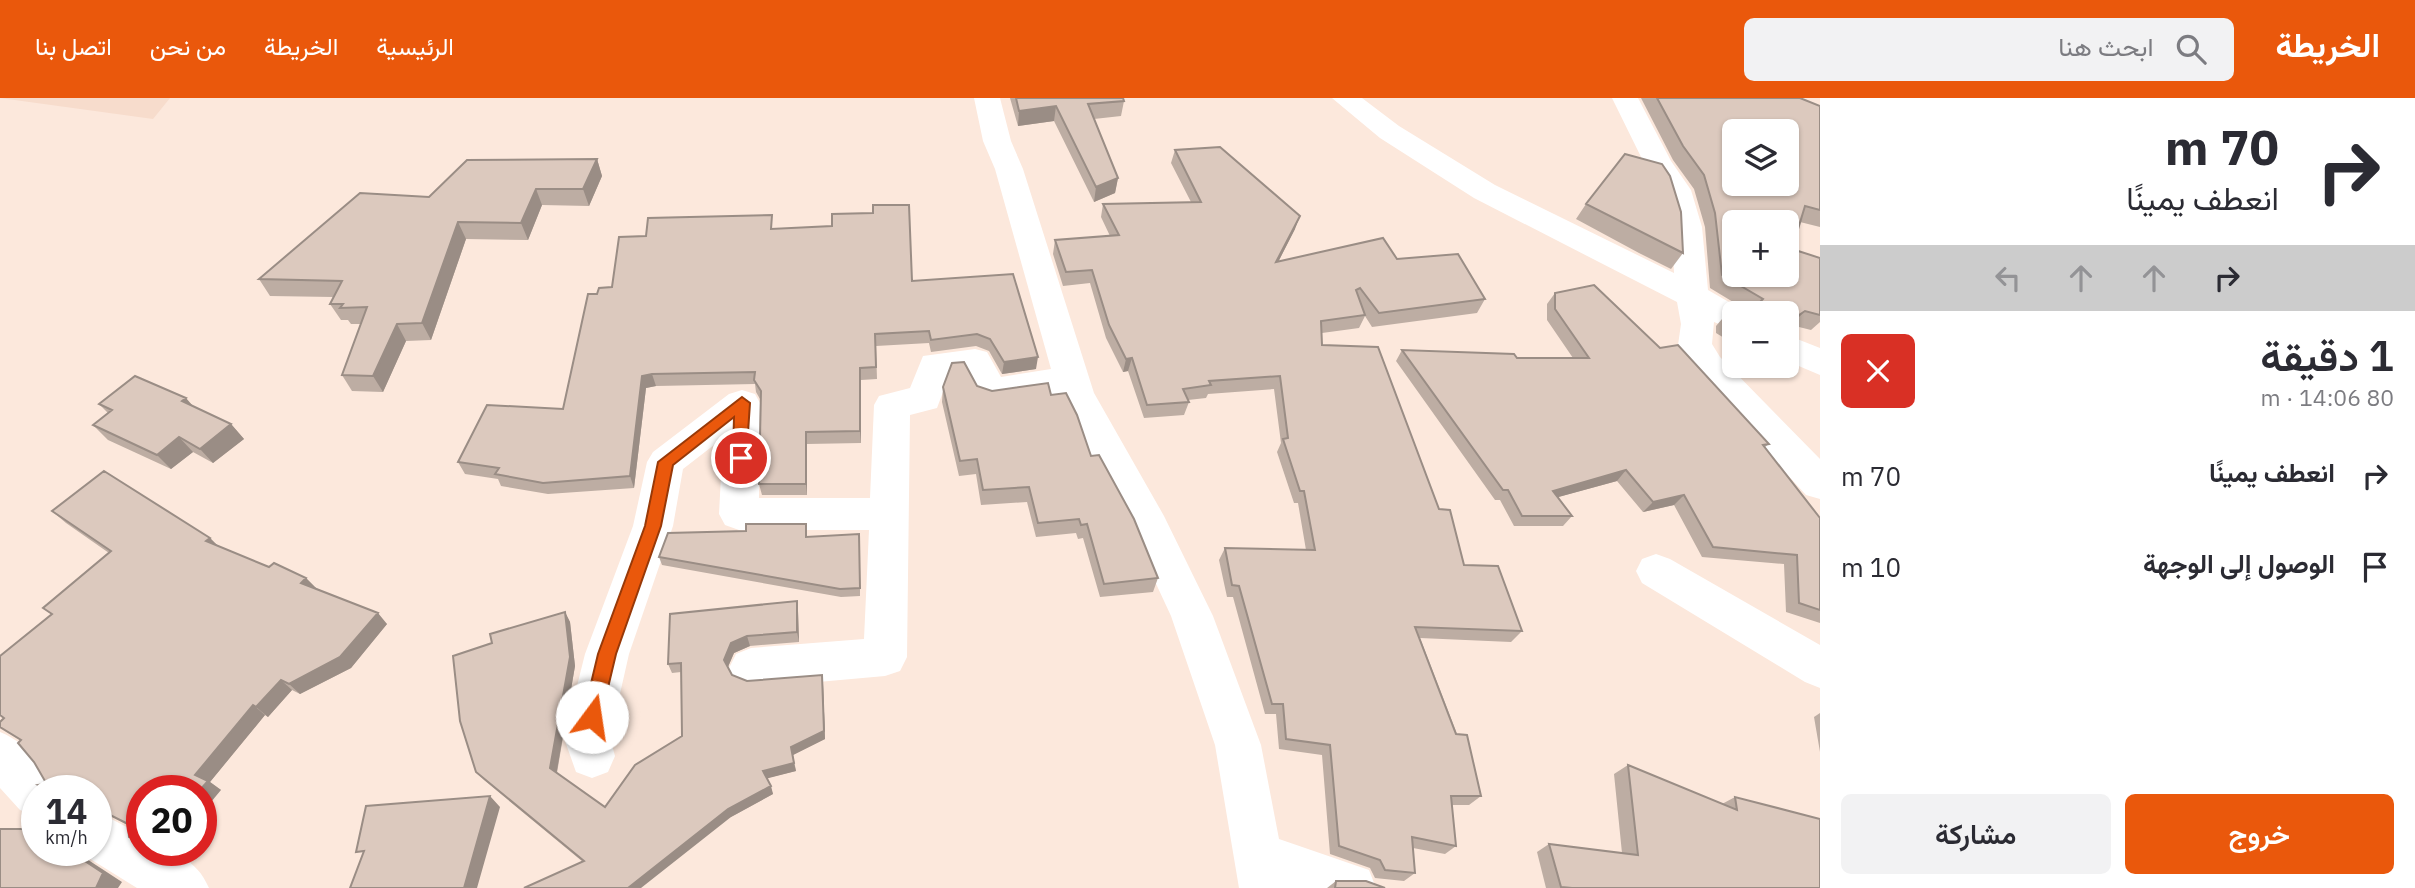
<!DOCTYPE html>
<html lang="ar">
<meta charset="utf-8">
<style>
:root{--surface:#fff;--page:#f2f2f3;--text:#2b2b33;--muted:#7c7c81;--accent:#ea580c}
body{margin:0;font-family:"IBM Plex Sans",Vazirmatn,sans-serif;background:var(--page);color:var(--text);direction:rtl;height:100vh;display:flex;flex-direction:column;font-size:26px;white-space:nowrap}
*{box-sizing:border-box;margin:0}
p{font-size:23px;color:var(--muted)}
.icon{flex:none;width:38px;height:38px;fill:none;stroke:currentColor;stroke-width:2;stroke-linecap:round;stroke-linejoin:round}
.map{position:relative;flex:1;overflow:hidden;direction:ltr}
.panel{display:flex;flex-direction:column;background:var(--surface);width:595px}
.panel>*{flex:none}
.top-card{background:#fff;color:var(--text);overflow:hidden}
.controls{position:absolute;left:1722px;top:21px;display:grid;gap:14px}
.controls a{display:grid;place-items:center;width:77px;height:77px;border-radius:10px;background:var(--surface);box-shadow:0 2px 5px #0004;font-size:35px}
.speed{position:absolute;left:21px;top:677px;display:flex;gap:14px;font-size:35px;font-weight:700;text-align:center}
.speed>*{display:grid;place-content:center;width:91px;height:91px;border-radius:50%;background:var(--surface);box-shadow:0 2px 5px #0004;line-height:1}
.speed small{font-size:18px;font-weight:400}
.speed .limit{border:10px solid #d22;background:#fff;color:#111}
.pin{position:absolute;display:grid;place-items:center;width:60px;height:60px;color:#fff;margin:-30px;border:4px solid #fff;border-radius:50%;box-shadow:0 2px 7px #0007}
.me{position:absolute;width:77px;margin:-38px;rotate:14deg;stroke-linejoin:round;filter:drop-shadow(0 0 5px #0008)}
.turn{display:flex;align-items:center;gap:24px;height:147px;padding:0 21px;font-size:32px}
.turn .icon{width:91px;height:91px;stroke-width:2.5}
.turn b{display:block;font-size:49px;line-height:60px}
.lanes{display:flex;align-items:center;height:66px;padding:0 21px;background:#0003;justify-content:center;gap:35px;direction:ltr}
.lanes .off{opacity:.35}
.round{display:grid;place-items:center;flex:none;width:74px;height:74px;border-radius:10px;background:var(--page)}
.headline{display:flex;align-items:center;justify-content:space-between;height:119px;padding:0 21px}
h1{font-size:42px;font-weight:600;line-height:52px}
.cta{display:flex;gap:14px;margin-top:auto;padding:14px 21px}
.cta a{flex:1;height:80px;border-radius:10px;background:var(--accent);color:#fff;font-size:28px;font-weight:600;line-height:80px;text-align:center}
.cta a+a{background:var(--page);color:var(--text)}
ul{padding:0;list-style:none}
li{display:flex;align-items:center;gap:21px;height:91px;padding:0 21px}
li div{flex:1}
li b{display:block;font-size:26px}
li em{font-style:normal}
header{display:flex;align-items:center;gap:42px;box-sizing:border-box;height:98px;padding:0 35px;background:var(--accent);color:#fff}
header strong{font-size:33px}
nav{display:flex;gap:38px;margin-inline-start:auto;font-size:24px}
.search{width:490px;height:63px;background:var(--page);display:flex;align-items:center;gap:18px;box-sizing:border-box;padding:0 24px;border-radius:10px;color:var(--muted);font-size:26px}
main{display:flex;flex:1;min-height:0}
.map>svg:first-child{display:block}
</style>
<header>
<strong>الخريطة</strong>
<div class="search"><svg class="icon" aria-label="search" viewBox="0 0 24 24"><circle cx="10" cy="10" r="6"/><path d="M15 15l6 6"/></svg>ابحث هنا</div>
<nav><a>الرئيسية</a><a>الخريطة</a><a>من نحن</a><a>اتصل بنا</a></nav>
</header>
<main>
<section class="panel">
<div class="top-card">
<div class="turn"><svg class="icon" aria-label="right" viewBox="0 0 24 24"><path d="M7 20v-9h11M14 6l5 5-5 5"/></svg><div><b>70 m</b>انعطف يمينًا</div></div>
<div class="lanes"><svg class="icon off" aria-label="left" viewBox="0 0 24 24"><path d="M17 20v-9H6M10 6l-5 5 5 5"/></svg><svg class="icon off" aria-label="ahead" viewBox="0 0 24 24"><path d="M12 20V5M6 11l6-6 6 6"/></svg><svg class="icon off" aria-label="ahead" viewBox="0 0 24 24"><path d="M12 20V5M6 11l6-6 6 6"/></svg><svg class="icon" aria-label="right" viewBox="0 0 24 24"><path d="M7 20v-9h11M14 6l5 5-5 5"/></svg></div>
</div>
<div class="headline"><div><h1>1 دقيقة</h1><p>80 m · 14:06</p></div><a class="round" style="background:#d93025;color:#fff"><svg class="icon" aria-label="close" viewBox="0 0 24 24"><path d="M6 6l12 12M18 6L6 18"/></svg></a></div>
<ul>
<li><svg class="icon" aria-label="right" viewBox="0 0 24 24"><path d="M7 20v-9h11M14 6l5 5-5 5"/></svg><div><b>انعطف يمينًا</b></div><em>70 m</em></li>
<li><svg class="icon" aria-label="arrive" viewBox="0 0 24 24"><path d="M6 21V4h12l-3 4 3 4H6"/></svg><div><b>الوصول إلى الوجهة</b></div><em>10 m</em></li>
</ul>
<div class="cta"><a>خروج</a><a>مشاركة</a></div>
</section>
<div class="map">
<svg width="1820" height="790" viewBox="0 0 1820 790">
<rect width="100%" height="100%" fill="#fce8dc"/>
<path fill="#f7dccc" d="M0 0H170L153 21Z"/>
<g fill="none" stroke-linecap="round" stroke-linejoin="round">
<path fill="#fff" fill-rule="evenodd" d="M974 0H1000L1011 43 1023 71 1094 295 1164 418 1213 518 1261 647 1279 741 1369 772 1376 790H1239L1215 647 1171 518 1132 434 1058 296 991 306 978 302 965 276 949 278 937 310 910 317 907 559 900 573 885 578 751 590 736 584 729 570 736 556 751 550 864 541 869 432H739L725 427 719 416 723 340 683 371 673 428 629 556 610 640 615 658 608 674 592 680 576 674 564 640 585 556 633 428 647 364 653 354 729 296 742 292 755 296 760 305 759 400H870L874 307 879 298 910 290 923 258 975 251 987 254 1001 279 1051 271 995 71 983 43Z
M1332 0H1362L1399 28 1495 87 1674 175 1672 129 1661 92 1643 63 1612 0H1638L1671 63 1691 92 1702 129 1708 192 1748 215H1734V232L1714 224 1712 246 1720 259 1820 361V401L1806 397 1696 277 1678 247 1681 226 1677 204 1474 100 1380 40Z
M1787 237 1820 250V277L1787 263Z
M1656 456 1670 461 1820 547V590L1805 584 1642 485 1636 473 1642 461Z
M0 634C25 644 49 669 59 693H37V719L20 712 0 690Z
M96 713 142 737V752C173 752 196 760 209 790H137L79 754 96 752Z"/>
</g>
<path fill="#bdada3" d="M1010 0H1123L1124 3 1121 18 1094 21 1118 80 1115 95 1094 104 1054 23 1018 28Z
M1641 0H1800L1820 8V129L1800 124 1792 151 1820 160V224L1811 232 1791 227 1787 230V215H1739L1743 210 1710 190 1705 129 1694 91 1673 62Z
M1175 52 1295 131 1278 164 1397 161 1485 201 1477 215 1372 229 1365 218 1359 230 1322 235V247L1439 411 1464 467 1522 533 1511 544 1420 540 1481 698 1469 707H1452L1456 748 1445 756 1413 750 1415 775 1404 783 1375 780 1370 770 1330 756 1322 657 1279 651 1276 616H1265L1233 499H1227L1219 462 1225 450 1306 452 1298 405H1294L1277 354 1281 345 1274 291 1208 296 1206 300 1188 302 1189 304 1184 317 1144 320 1128 273 1123 274 1106 240 1090 185 1063 188 1053 156 1055 142 1110 138 1101 119 1103 106 1191 104 1171 65Z
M597 61 602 78 589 108 542 107 528 142 466 141 431 242 406 243 383 294 352 293 342 277 361 226H351L348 222H341L330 206 333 199 270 198 259 181 429 99Z
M1586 106 1683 155 1671 171 1639 155 1576 121Z
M773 131 912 183 1036 271 1002 276 989 253 976 248 931 254 929 245 876 248 877 281 861 282V345L807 346V397H762L759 386 760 301 756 294 755 286 656 288 646 290 634 390 548 396 501 388 498 381 465 376 458 364 563 311 597 196 612 189Z
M1555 195 1660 250 1769 346 1765 349 1820 420V525L1786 514 1784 466 1702 459 1674 407 1643 414 1617 383 1558 399 1572 418 1563 428H1514L1500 402H1495L1396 263 1402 252 1517 260H1573L1547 222V206Z
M1728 214 1734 216V246L1716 235V228Z
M977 288 992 293 1051 297 1091 358 1158 480 1153 494 1100 499 1083 440 1078 441 1076 435 1036 439 1027 404 981 407 976 376 959 378 942 304 943 289Z
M99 306 192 308 231 326 244 341 213 365 193 354 171 371 108 342 93 327 108 315Z
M52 413 210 440 218 448 269 469 306 480 316 490 387 526 351 570 300 596 292 592 268 619 265 617 210 684 221 692 142 693V746L129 739 128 727 97 711 44 686 45 683 21 642 51 516 43 510 109 455 66 425Z
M807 435V439L860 444V498L841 499 662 467 659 459Z
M798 513 799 544 750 548 734 555 728 569 732 577 747 583 823 586 825 641 793 657 796 673 767 680 773 696 731 719 583 764 484 682 476 674 492 545 565 514 570 524 575 568 557 675 605 709 682 638 681 574 672 575 668 566Z
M1820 615V654L1814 619Z
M1628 667 1722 706 1735 699 1820 790H1546L1537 754 1549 746 1622 755 1614 676Z
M1336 783 1385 790H1327Z"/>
<path fill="#9a8d85" d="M1056 8 1054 23 1018 28 1019 13Z
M597 61 602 78 589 108 583 91Z
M1118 80 1115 95 1094 104 1096 89Z
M536 91 542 107 528 142 521 125Z
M1300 118 1295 131 1271 178 1276 164Z
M458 124 466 141 431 242 422 225Z
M1805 213 1791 227 1787 230V225Z
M397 226 406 243 383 294 373 278Z
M1038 259 1036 271 1002 276 1004 264Z
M1132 260 1128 273 1123 274 1126 261Z
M860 270 861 282V345L860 333Z
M652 276 656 288 646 290 634 390 630 378 642 278Z
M186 300 199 315 182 303Z
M231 326 244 341 213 365 200 351Z
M806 334 807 346V397L806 386Z
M179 339 193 354 171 371 157 357Z
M1626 372 1617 383 1544 403 1553 393Z
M1684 397 1674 407 1643 414 1653 404Z
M210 440 221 451 206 443Z
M306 480 317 491 301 485Z
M797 503 798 513 799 544 797 534Z
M565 514 570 524 575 568 556 678 550 670Z
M378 515 387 526 351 570 300 596 289 586Z
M747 538 750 548 734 555 727 571 724 562 731 545Z
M822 577 823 586 825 641 793 657 791 649Z
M281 582 292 592 268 619 256 609Z
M253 607 265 617 210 684 221 692 201 716V693H199L195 677Z
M794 665 796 673 765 681 763 673Z
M771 688 773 696 731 719 641 790H628L728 711Z
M490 698 500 709 477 790H464Z
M68 752H78L76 754 122 784 118 790H96Z"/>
<path fill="#dcc9be" stroke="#9a8d85" stroke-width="2" fill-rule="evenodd" d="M1016 0H1123L1124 3 1088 6 1118 80 1096 89 1056 8 1019 13Z
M1657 0H1800L1820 8V112L1805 108 1792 151 1820 160V217L1805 213 1787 225V215H1748L1749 204H1760L1763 201 1722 177 1715 115 1704 77 1683 48ZM1734 33H1787V86H1734ZM1734 124H1787V177H1734Z
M1220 49 1300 118 1276 164 1383 140 1397 161 1458 156 1485 201 1379 215 1360 190 1356 192 1365 217 1321 223 1322 247 1378 249 1439 411 1450 412 1464 467 1498 468 1522 533 1415 529 1456 636 1467 637 1481 698H1451L1456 748 1412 739 1415 775 1385 772 1380 762 1339 748 1330 647 1286 641 1283 606H1272L1239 488 1232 487 1225 450 1315 452 1304 393H1300L1283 341 1288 340 1280 278 1209 283 1211 287 1183 291 1189 304 1147 307 1132 260 1126 261 1109 227 1092 172 1066 174 1055 142 1119 137 1103 106 1201 104 1175 52Z
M1625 56 1662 66 1670 78 1681 114 1683 155 1586 106Z
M597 61 583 91H536L521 125 458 124 422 225 397 226 373 278 342 277 367 209 340 210 343 206H330L342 183 259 181 360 95 429 99 467 62Z
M873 107H909L912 183 1013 176 1038 259 1004 264 990 241 977 236 931 242 929 233 875 236 876 269 860 270V333L806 334V386H759L761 293 754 282 755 274 652 276 642 278 630 378 543 385 495 376 499 370 458 364 487 307 563 311 588 196H597L599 190 612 189 619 139 646 138 648 120 772 117 771 131 832 128V116L873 115Z
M1594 187 1660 250 1678 247 1769 346 1763 347 1820 420V512L1799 505 1797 457 1713 449 1684 397 1653 404 1626 372 1553 393 1572 418H1522L1508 392H1503L1402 252 1514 256 1517 260H1589L1555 211V195Z
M1728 214 1734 216V225L1728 221Z
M964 264 977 288 992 293 1048 285 1051 297 1066 295 1077 317 1091 358 1099 357 1134 421 1158 480 1104 486 1087 426 1081 427 1079 421 1038 425 1029 389 983 392 977 361 960 363 943 289 952 265Z
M135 278 186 300 182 303 231 326 200 351 179 339 157 357 93 327 112 312 99 306Z
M104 373 210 440 206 443 269 469 274 465 306 480 301 485 378 515 340 559 289 586 281 582 256 609 253 607 195 677 208 683 199 693H142V742L129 739 128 726 96 710V693H49L38 687 44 686 45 683 34 664 18 645 21 642 0 629V624L4 620 0 617V558L52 516 43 510 111 453 52 413Z
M746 426H806V439L859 436 860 490 840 491 659 459 668 435 746 433Z
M797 503V534L747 538 731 545 724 562 732 577 747 583 822 577 824 633 791 649 794 665 763 673 771 688 728 711 628 790H524L584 763 476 674 460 623 453 558 492 545 490 536 565 514 570 559 550 670 605 709 635 667 682 638 681 565 668 566 670 516Z
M1628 667 1737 712 1735 699 1820 721V790H1572L1561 789 1549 746 1638 757Z
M490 698 464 790H350L364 753 356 754 366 708Z
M0 731H37V752H68L103 775 96 790H0Z
M1336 783H1366L1385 790H1335Z"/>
<path fill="#ea580c" stroke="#983908" stroke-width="2" d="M742 299 750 305 746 364H735L733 360 734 319 673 367 661 428 616 556 601 619 598 625 592 628 585 625 583 619 598 556 645 428 658 364Z"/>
</svg>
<div class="controls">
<a><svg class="icon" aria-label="layers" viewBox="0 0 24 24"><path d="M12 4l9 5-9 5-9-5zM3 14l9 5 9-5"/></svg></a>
<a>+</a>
<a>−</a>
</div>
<div class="speed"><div>14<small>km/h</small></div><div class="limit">20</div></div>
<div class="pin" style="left:741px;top:360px;background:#d93025"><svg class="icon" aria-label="arrive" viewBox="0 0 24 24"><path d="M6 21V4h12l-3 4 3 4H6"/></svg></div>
<svg class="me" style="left:592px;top:619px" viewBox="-20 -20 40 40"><circle r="19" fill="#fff"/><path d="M0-13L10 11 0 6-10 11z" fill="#ea580c"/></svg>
</div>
</main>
